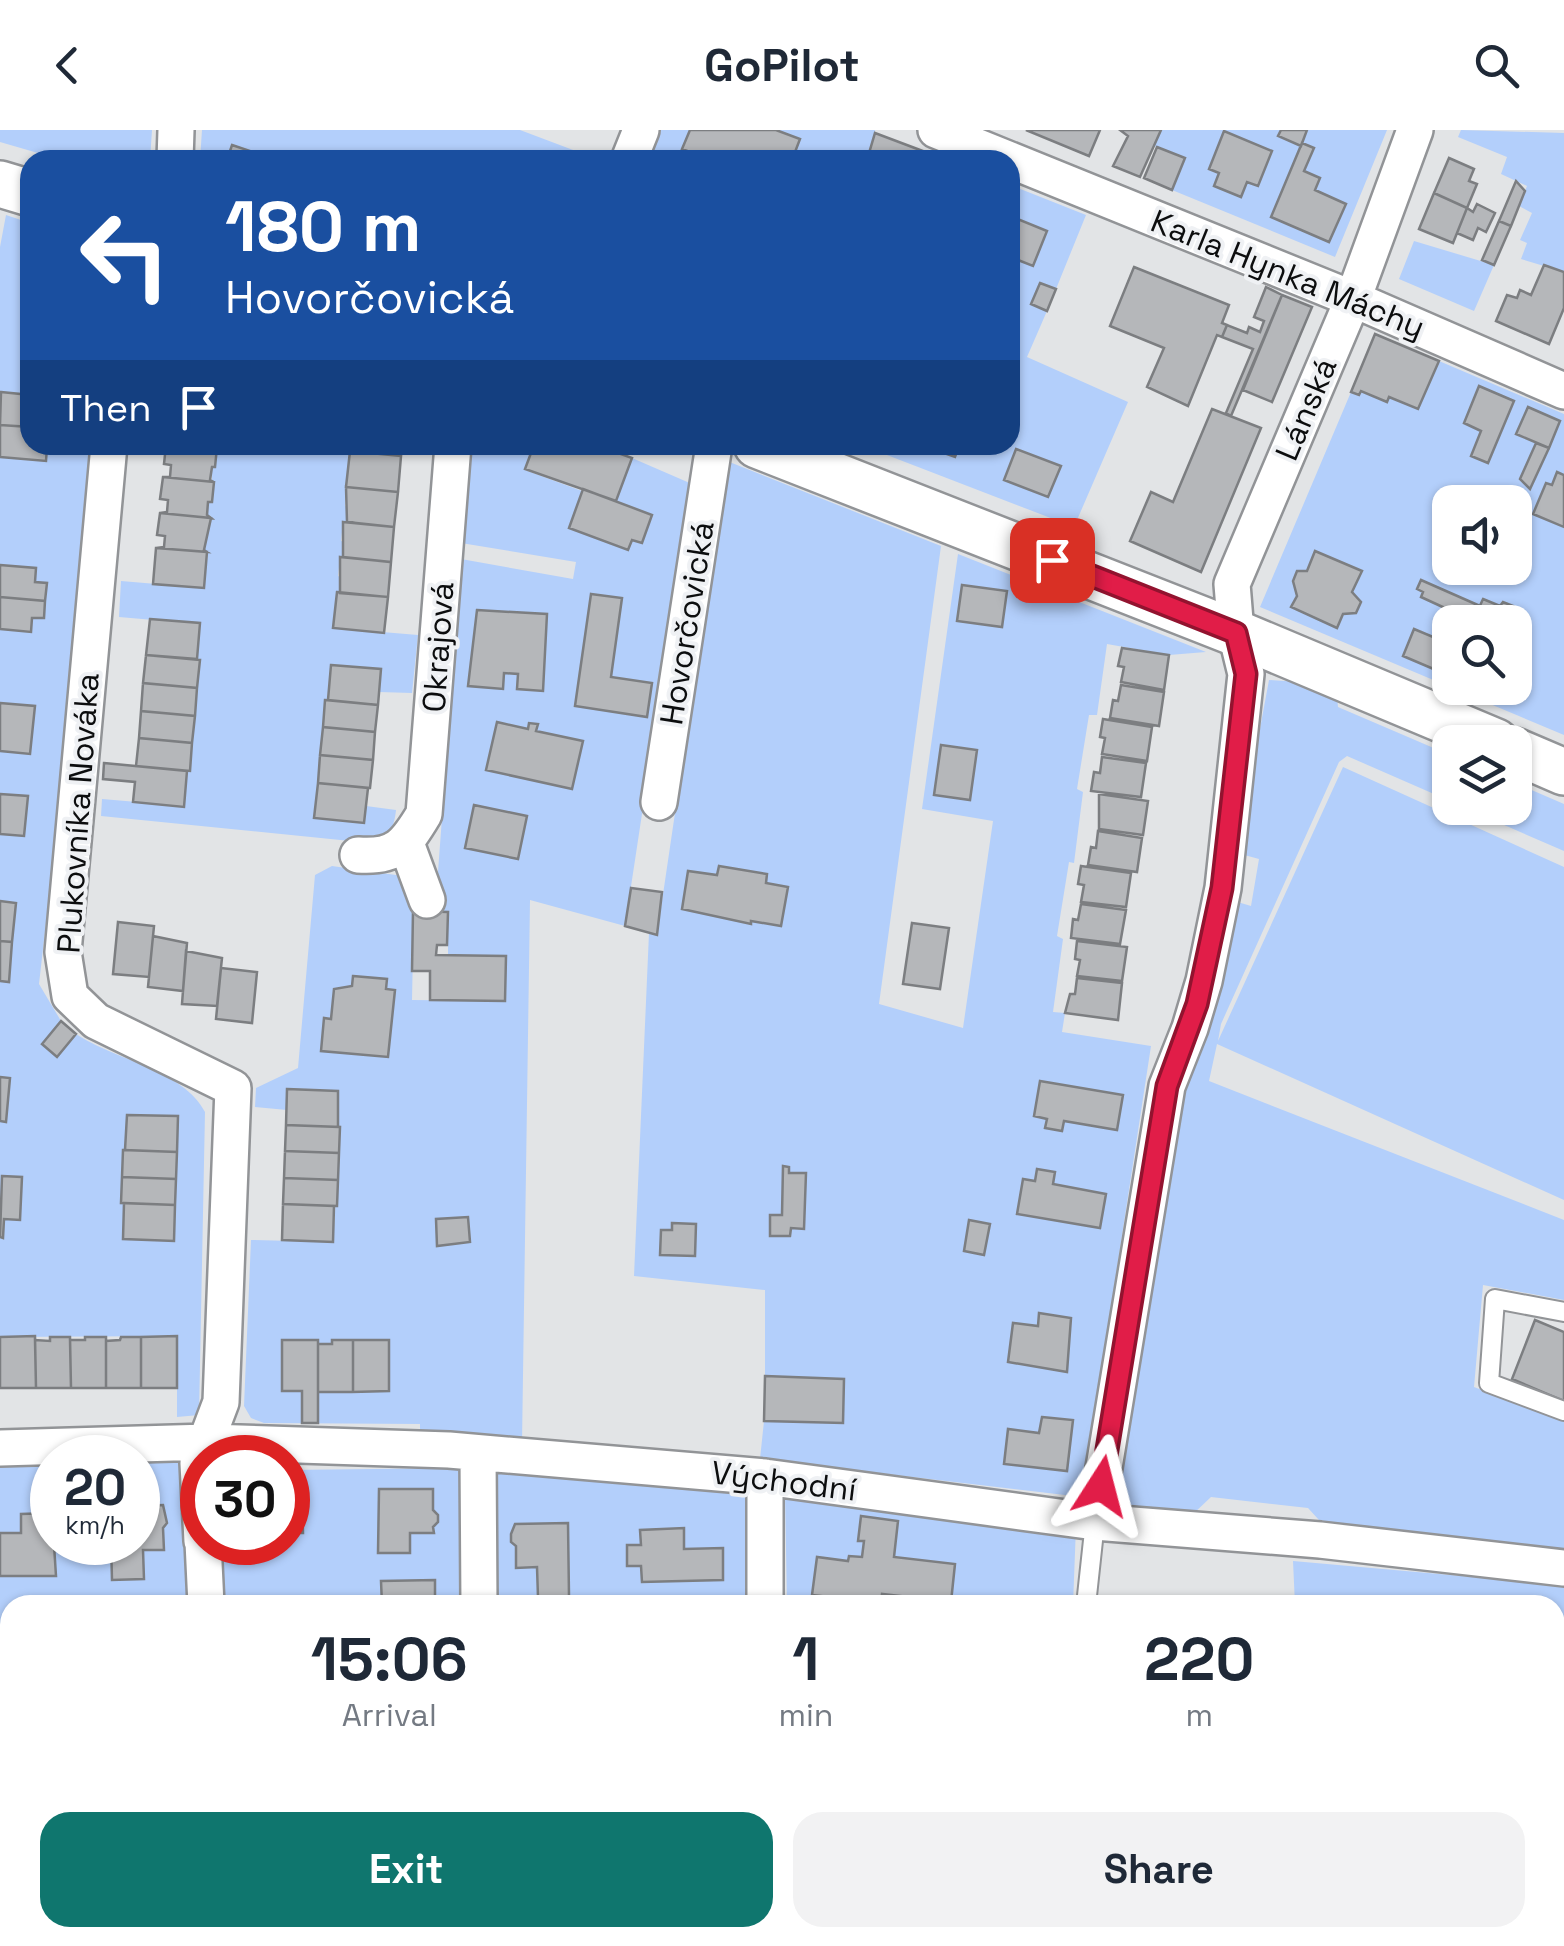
<!DOCTYPE html>
<meta charset="utf-8">
<style>
:root{--surface:#fff;--page:#f2f2f3;--text:#1f2937;--muted:#747a83;--accent:#0f766e}
body{margin:0;font-family:"Space Grotesk",sans-serif;background:var(--page);color:var(--text);height:100vh;display:flex;flex-direction:column;font-size:38px;white-space:nowrap}
*{box-sizing:border-box;margin:0}
p{font-size:32px;color:var(--muted)}
.icon{flex:none;width:55px;height:55px;fill:none;stroke:currentColor;stroke-width:2;stroke-linecap:round;stroke-linejoin:round}
.map{position:relative;flex:1;overflow:hidden}
.details{position:absolute;left:0px;top:1465px;width:1565px;height:352px;display:flex;flex-direction:column;background:var(--surface);border-radius:30px 30px 0 0;box-shadow:0 2px 8px #0004}
.details>*{flex:none}
.banner{position:absolute;left:20px;top:20px;width:1000px;height:305px;border-radius:30px;box-shadow:0 2px 8px #0004;background:#1a4fa0;color:#fff;overflow:hidden}
.tools{position:absolute;left:1432px;top:355px;display:grid;gap:20px}
.tools a{display:grid;place-items:center;width:100px;height:100px;border-radius:20px;background:var(--surface);box-shadow:0 2px 8px #0004;font-size:50px}
.speed{position:absolute;left:30px;top:1305px;display:flex;gap:20px;font-size:50px;font-weight:700;text-align:center}
.speed>*{display:grid;place-content:center;width:130px;height:130px;border-radius:50%;background:var(--surface);box-shadow:0 2px 8px #0004;line-height:1}
.speed small{font-size:25px;font-weight:400}
.speed .limit{border:15px solid #d22;background:#fff;color:#111}
.pin{position:absolute;display:grid;place-items:center;width:85px;height:85px;color:#fff;margin:-42px;border-radius:20px;box-shadow:0 5px 15px #0006}
.me{position:absolute;width:110px;margin:-55px;rotate:9deg;stroke-linejoin:round;filter:drop-shadow(0 0 8px #0008)}
.turn{display:flex;align-items:center;gap:35px;height:210px;padding:0 40px;font-size:45px}
.turn .icon{width:130px;height:130px;stroke-width:2.5}
.turn b{display:block;font-size:70px;line-height:85px}
.then{display:flex;align-items:center;height:95px;padding:0 40px;background:#0003;gap:20px;font-size:38px}
.eta{display:flex;justify-content:space-evenly;align-items:center;height:170px;text-align:center}
.eta b{font-size:60px;font-weight:800;line-height:70px}
.primary-button{display:flex;gap:20px;margin-top:auto;padding:20px 40px}
.primary-button a{flex:1;height:115px;border-radius:30px;background:var(--accent);color:#fff;font-size:40px;font-weight:800;line-height:115px;text-align:center}
.primary-button a+a{background:var(--page);color:var(--text)}
header{display:flex;justify-content:space-between;align-items:center;height:130px;padding:0 40px;background:var(--surface);font-size:45px;font-weight:800}
.map>svg:first-child{display:block}
</style>
<header><svg class="icon" aria-label="back" viewBox="0 0 24 24"><path d="M15 5l-7 7 7 7"/></svg>GoPilot<svg class="icon" aria-label="search" viewBox="0 0 24 24"><circle cx="10" cy="10" r="6"/><path d="M15 15l6 6"/></svg></header>
<div class="map">
<svg width="1564" height="1816" viewBox="0 0 1564 1816">
<rect width="100%" height="100%" fill="#e2e4e6"/>
<path fill="#b3cffb" fill-rule="evenodd" d="M0 0H152L150 30H62L0 12Z
M202 0H520L597 29 200 30Z
M661 0H875V3L867 30H650Z
M1161 0H1387L1335 127 1172 60 1184 28 1154 16Z
M1461 0 1564 3V142L1521 129 1527 113 1520 110 1532 83 1519 76 1527 56 1501 44 1507 27 1458 7Z
M1010 55 1086 85 1056 159 1039 154 1031 174 1047 181 1027 227 1128 272 1074 397 861 315H1010Z
M6 85 30 93V315H100L39 854 61 891 42 914 57 927 76 904C113 929 185 941 205 982L199 1285 177 1287V1206L0 1207V117Z
M1414 111 1494 135 1474 181 1399 149Z
M1439 231 1564 284V605L1452 558H1515V492H1450V557L1260 477 1351 262 1359 265 1361 261 1386 271 1389 267 1418 278ZM1450 372H1515V438H1450Z
M217 315H403L401 326 350 322 345 376 348 377 347 392 343 393 341 411 345 412 343 427 340 428 338 446 342 448 334 498 418 505 412 563 379 562 380 539 331 535 314 687 364 692 366 676 396 680C394 699 389 706 370 713L101 686 102 669 184 676 200 531 197 529 200 494 119 487 121 451 204 458 208 422 204 420 211 386 207 385 208 372H212V337L215 336Z
M468 315H534L525 340 582 361 569 398 627 420 632 410 642 412 652 385 616 371 632 328 692 354 625 796 530 770 522 1313 420 1306V1294L264 1293 251 1288 244 1276 251 1110 333 1112 339 1023 338 961 288 959 287 980 255 977 256 958 298 938 315 745 332 736 403 746 414 770 412 870 505 871 506 826 448 825V783L440 782 438 742 461 429 573 449 576 432 461 413Z
M727 331 941 416 879 874 963 898 993 691 922 679 958 424 1206 522 1169 525 1107 514 1097 585H1089L1077 659 1083 662 1074 733 1069 732 1057 806 1063 809 1053 882 1065 883 1062 902 1151 916 1082 1367 760 1329 764 1291 843 1293 765 1246V1160L634 1146 649 803 657 805Z
M1269 550 1299 552 1337 566 1338 577 1450 625V671L1347 626 1339 632 1221 894 1218 911 1343 637 1564 737V1070L1217 914 1209 951 1564 1090V1170L1483 1155 1474 1257 1564 1291V1425L1330 1402 1308 1378 1211 1367 1192 1385 1126 1376 1116 1357 1176 968 1231 770 1251 776 1259 729 1237 723Z
M1515 653 1564 674V721L1465 678H1515Z
M185 1330 188 1475H10V1605H0V1332L52 1331V1412H138V1331Z
M461 1338 464 1475H221L219 1413 288 1412V1340Z
M495 1340 751 1360 753 1475H498Z
M785 1362 1076 1396 1073 1475H787Z
M1293 1431 1564 1455V1741H1555V1475H1295Z
M1564 1765V1816H1160L1184 1808H1555V1766Z
M84 1808H215V1816H0L83 1814Z"/>
<path fill="#b5b7ba" stroke="#7c7e81" stroke-width="2.5" d="M690 0H776L800 9 792 30H711L682 19Z
M1026 0H1100L1089 26Z
M1120 0H1161L1140 47 1113 36 1128 6Z
M1281 0H1307L1301 16 1278 6Z
M1224 1 1272 21 1258 56 1247 52 1241 67 1214 56 1219 43 1209 39Z
M875 3 944 29 867 30Z
M1302 13 1314 18 1304 41 1320 48 1315 60 1346 74 1329 112 1271 87Z
M232 15 259 24 258 30H227Z
M1157 17 1185 28 1172 60 1144 48Z
M1449 28 1474 39 1469 51 1477 54 1467 78 1434 63Z
M1516 51 1525 61 1511 96 1499 91Z
M1434 63 1467 78 1453 113 1419 99Z
M1477 74 1495 83 1486 102 1478 98 1473 110 1457 103 1467 78 1473 82Z
M1010 86 1047 101 1033 136 1018 130 1015 139 1010 137Z
M1499 91 1511 96 1494 135 1482 130Z
M1544 135 1564 142V178L1549 214 1496 191 1507 165 1517 168 1520 160 1531 165Z
M1134 137 1229 175 1222 193 1227 195 1222 207 1217 205 1188 276 1147 257 1164 218 1110 196Z
M1040 153 1056 159 1047 181 1031 174Z
M1266 157 1282 165 1231 286 1226 283 1253 219 1222 207 1227 195 1247 203 1249 197 1260 202 1264 191 1254 187Z
M1282 165 1312 177 1272 272 1243 260Z
M1375 204 1439 231 1418 279 1389 267 1387 272 1361 261 1359 265 1351 262Z
M1479 256 1514 271 1488 333 1471 326 1481 301 1464 293Z
M1 262 30 265V297L0 295Z
M1528 277 1560 291 1549 318 1516 304Z
M1212 279 1261 298 1201 442 1130 411 1151 362 1173 372Z
M0 295 30 297V315H59V318L47 317 46 331 0 327Z
M1536 313 1549 318 1530 359 1520 349Z
M166 315 217 317 215 337H212L210 350 214 352 163 347H170L171 335 164 334Z
M534 315H586L598 319 599 316 632 328 616 371 525 339Z
M931 315H980L979 319 971 316 968 323 958 319 955 327 930 318Z
M1016 319 1061 336 1048 367 1004 350Z
M350 321 401 326 398 362 346 357Z
M1557 342 1564 345V397L1533 384 1546 353 1552 355Z
M163 347 214 352 212 372H208L207 385 211 388 160 383 167 382 168 370 160 369Z
M346 357 398 362 394 397 347 392Z
M583 359 652 385 642 413 632 410 628 420 569 398Z
M160 383 211 388 204 420 207 422 156 418 164 417 165 406 157 405Z
M343 392 394 397 391 432 343 427Z
M156 418 207 422 204 458 153 454Z
M1315 421 1362 441 1352 462 1361 472 1356 483 1343 484 1337 498 1291 477 1297 466 1293 451 1297 441H1307Z
M340 427 391 432 388 467 340 463Z
M0 435 36 438 35 452 47 453 45 471 0 467Z
M1421 450 1480 476 1473 491 1421 467 1423 462 1417 459Z
M962 455 1007 461 1002 497 957 491Z
M337 462 388 467 384 503 333 498Z
M591 464 622 468 611 547 652 553 647 587 575 576Z
M0 467 45 471 44 488H32L31 502 0 499Z
M1483 469 1500 476 1503 472 1513 476 1511 481 1517 484 1514 492 1473 491Z
M477 480 547 484 543 561 517 559 518 544 504 543 503 559 468 556Z
M150 489 200 493 197 529 146 525Z
M1414 499 1450 514V546L1403 526Z
M1122 518 1169 525 1164 560 1121 552 1124 537 1118 536Z
M146 525 200 530 197 558 143 553Z
M331 535 381 539 378 575 328 570Z
M143 553 197 558 195 586 141 581Z
M1121 555 1164 562 1159 596 1110 588 1113 570 1118 571Z
M325 570 378 575 375 602 323 597Z
M0 573 35 576 30 624 0 621Z
M141 581 195 586 192 613 139 608Z
M1103 589 1152 597 1147 631 1102 624 1105 608 1100 607Z
M497 592 528 599 529 593 538 594 536 601 583 611 572 659 486 640Z
M323 597 375 602 373 630 320 625Z
M139 608 192 613 190 641 136 636Z
M941 615 977 620 970 670 934 665Z
M320 625 373 630 370 658 318 653Z
M1102 627 1146 633 1141 667 1091 661 1094 642 1100 643Z
M104 633 187 641 184 677 133 672 135 652 103 649Z
M318 653 368 658 364 693 314 688Z
M0 664 28 666 24 706 0 704Z
M1099 664 1148 671 1143 705 1099 699Z
M474 675 527 686 518 729 465 718Z
M1098 701 1142 708 1137 742 1088 735 1091 717 1096 718Z
M719 736 767 744 766 753 788 757 781 796 751 791V794L682 779 688 741 717 745Z
M1081 736 1131 743 1126 777 1081 772 1084 755 1078 754Z
M631 758 662 762 657 805 625 796Z
M0 771 16 773 12 812 0 811Z
M1081 774 1126 780 1120 814 1071 808 1073 789 1078 790Z
M413 781 448 782 447 815H437L436 825 506 826 505 871 430 870V841H412Z
M118 792 154 796 149 847 113 844Z
M912 793 949 798 940 859 903 854Z
M153 806 187 813 183 861 148 857Z
M0 811 12 812 9 852 0 851Z
M1077 811 1127 817 1122 851 1077 846 1080 830 1075 829Z
M186 821 222 828 217 876 182 874Z
M221 838 257 842 252 893 216 889Z
M353 846 387 849 386 859 395 860 388 927 321 921 324 888 331 889 334 859 352 856Z
M1077 848 1122 853 1118 890 1065 883 1070 864H1075Z
M61 891 76 904 57 927 42 914Z
M0 947 10 948 6 992 0 991Z
M1040 951 1123 965 1117 1000 1064 991 1062 1001 1045 998 1047 989 1034 986Z
M287 959 338 961V997L286 995Z
M127 985 178 986 177 1022 125 1020Z
M286 995 340 997 339 1023 285 1021Z
M123 1020 177 1022 176 1049 122 1047Z
M285 1021 339 1023 338 1050 284 1048Z
M783 1036 789 1037V1043H806L804 1099 791 1098 790 1106H770V1085H782Z
M1037 1039 1055 1042 1053 1054 1106 1064 1100 1098 1017 1084 1023 1049 1035 1051Z
M2 1046 22 1047 20 1090 4 1089 3 1108 0 1107Z
M122 1047 176 1049 175 1075 121 1073Z
M284 1048 338 1050 337 1076 283 1074Z
M124 1073 175 1075 174 1111 123 1109Z
M283 1074 334 1076 333 1112 282 1110Z
M468 1087 470 1112 437 1116 436 1089Z
M969 1090 990 1094 984 1125 964 1121Z
M672 1093 696 1094 695 1126 660 1125 661 1100H672Z
M1039 1183 1071 1188 1067 1242 1008 1232 1013 1193 1038 1196Z
M1535 1190 1564 1202V1271L1512 1249Z
M35 1206 36 1258H0V1207Z
M177 1206V1258H141V1207Z
M50 1207H70L71 1258H36L35 1210 50 1211Z
M85 1207H106V1258H71L70 1210H85Z
M121 1207H141V1258H106V1211L120 1210Z
M282 1210H318V1293H302V1261H282Z
M332 1210H353V1262H318V1214H332Z
M353 1210H389V1261L353 1262Z
M765 1246 844 1249 843 1293 764 1291Z
M1042 1287 1073 1290 1067 1341 1004 1334 1008 1299 1039 1303Z
M379 1359H433V1380L438 1385V1392L433 1397 434 1403H410V1423H378Z
M302 1360 303 1403H288V1361Z
M163 1375 167 1393 163 1398 164 1420H143L144 1449 112 1450 111 1412H138V1376Z
M52 1383 56 1446H0V1403H21V1384Z
M861 1386 898 1391 894 1427 955 1434 951 1472 882 1464 881 1473 812 1465 817 1427 848 1431 849 1426 862 1427 864 1411H858Z
M568 1393 569 1466 538 1467 537 1437 516 1438V1416L511 1412V1404L515 1394Z
M684 1398V1419L723 1418V1450L642 1452 641 1436H627V1415H641L640 1400Z
M435 1450V1472L438 1475H382L381 1451Z
M10 1532V1577L0 1578V1533Z"/>
<g fill="none" stroke-linecap="round" stroke-linejoin="round">
<defs>
<path id="service" d="M1564 1182 1495 1169 1489 1253 1564 1281
M1086 1475 1095 1392
M1090 1808V1816"/>
<path id="minor" d="M936 0 1353 169 1564 261
M175 30 176 0
M629 30 641 0
M109 315 63 822 70 866 96 891 233 958 221 1272 198 1333 202 1411
M659 672 714 315
M406 713 427 770
M358 725C396 728 406 714 424 684L453 315
M0 1318 208 1312 449 1320 765 1347 1095 1392 1320 1410 1564 1438
M478 1324 479 1475
M1095 1392 1167 956 1190 898 1204 851 1223 758 1246 544 1236 503 1232 454 1353 169 1415 0
M203 1412 206 1475
M765 1475V1347
M223 1808V1816"/>
<path id="tertiary" d="M0 54 30 63
M757 315 1236 503 1496 612
M1515 621 1564 642"/>
</defs>
<use href="#service" stroke="#929497" stroke-width="22"/>
<use href="#minor" stroke="#929497" stroke-width="40"/>
<use href="#tertiary" stroke="#929497" stroke-width="50"/>
<use href="#service" stroke="#fff" stroke-width="18"/>
<use href="#minor" stroke="#fff" stroke-width="35"/>
<use href="#tertiary" stroke="#fff" stroke-width="45"/>
</g>
<g fill="none" stroke-linecap="round" stroke-linejoin="round">
<defs>
<path id="route" d="M1052 430 1236 503 1246 544 1222 758 1197 874 1167 956 1101 1356"/>
</defs>
<use href="#route" stroke="#92132f" stroke-width="25"/>
<use href="#route" stroke="#e11d48" stroke-width="18"/>
</g>
<g text-anchor="middle" dominant-baseline="central" stroke-width="8" stroke-linejoin="round" paint-order="stroke">
<g font-size="32" fill="#0c0d0e" stroke="#eff1f4">
<text transform="translate(1288 144) rotate(22)">Karla Hynka Máchy</text>
<text transform="translate(1306 279) rotate(-67)">Lánská</text>
<text transform="translate(687 493) rotate(-81)">Hovorčovická</text>
<text transform="translate(438 517) rotate(-86)">Okrajová</text>
<text transform="translate(78 683) rotate(-86)">Plukovníka Nováka</text>
<text transform="translate(784 1351) rotate(7)">Východní</text>
</g>
</g>
</svg>
<div class="tools">
<a><svg class="icon" aria-label="sound" viewBox="0 0 24 24"><path d="M4 9h4l5-4v14l-5-4H4zM17 9q2 3 0 6"/></svg></a>
<a><svg class="icon" aria-label="search" viewBox="0 0 24 24"><circle cx="10" cy="10" r="6"/><path d="M15 15l6 6"/></svg></a>
<a><svg class="icon" aria-label="layers" viewBox="0 0 24 24"><path d="M12 4l9 5-9 5-9-5zM3 14l9 5 9-5"/></svg></a>
</div>
<div class="speed"><div>20<small>km/h</small></div><div class="limit">30</div></div>
<div class="pin" style="left:1052px;top:430px;background:#d93025"><svg class="icon" aria-label="arrive" viewBox="0 0 24 24"><path d="M6 21V4h12l-3 4 3 4H6"/></svg></div>
<svg class="me" style="left:1101px;top:1356px" viewBox="-20 -20 40 40"><path d="M0-17L14 15 0 8-14 15z" fill="#e11d48" stroke="#fff" stroke-width="4"/></svg>
<div class="banner">
<div class="turn"><svg class="icon" aria-label="left" viewBox="0 0 24 24"><path d="M17 20v-9H6M10 6l-5 5 5 5"/></svg><div><b>180 m</b>Hovorčovická</div></div>
<div class="then">Then<svg class="icon" aria-label="arrive" viewBox="0 0 24 24"><path d="M6 21V4h12l-3 4 3 4H6"/></svg></div>
</div>
<section class="details">
<div class="eta">
<div><b>15:06</b><p>Arrival</p></div>
<div><b>1</b><p>min</p></div>
<div><b>220</b><p>m</p></div>
</div>
<div class="primary-button"><a>Exit</a><a>Share</a></div>
</section>
</div>
